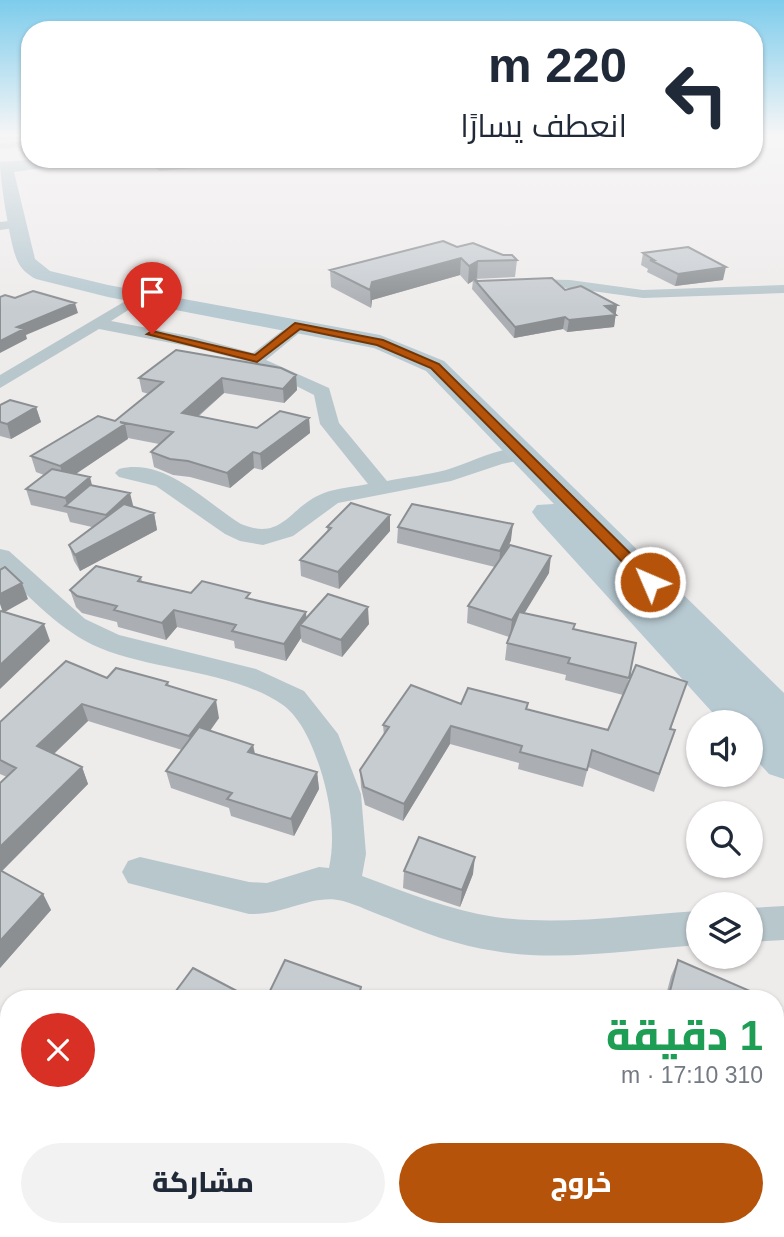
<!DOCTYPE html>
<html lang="ar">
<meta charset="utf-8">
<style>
:root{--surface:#fff;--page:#f2f2f3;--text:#1f2937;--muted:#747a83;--accent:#b45309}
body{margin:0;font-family:Arial,Cairo,sans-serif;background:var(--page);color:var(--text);direction:rtl;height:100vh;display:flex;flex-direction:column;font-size:26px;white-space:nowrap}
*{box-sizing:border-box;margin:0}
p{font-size:23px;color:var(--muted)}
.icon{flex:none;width:38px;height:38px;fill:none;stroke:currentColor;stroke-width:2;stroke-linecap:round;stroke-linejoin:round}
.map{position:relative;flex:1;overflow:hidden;direction:ltr}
.drawer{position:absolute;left:0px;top:990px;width:784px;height:247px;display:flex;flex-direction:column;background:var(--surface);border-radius:28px 28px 0 0;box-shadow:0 2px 5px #0004;direction:rtl}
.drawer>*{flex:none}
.banner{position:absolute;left:21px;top:21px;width:742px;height:147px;border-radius:28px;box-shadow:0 2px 5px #0004;direction:rtl;background:#fff;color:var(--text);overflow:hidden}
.fabs{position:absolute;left:686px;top:710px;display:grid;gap:14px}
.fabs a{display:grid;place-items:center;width:77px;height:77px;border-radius:50%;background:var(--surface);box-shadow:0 2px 5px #0004;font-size:35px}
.pin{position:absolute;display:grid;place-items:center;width:60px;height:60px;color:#fff;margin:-72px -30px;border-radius:50% 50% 50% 0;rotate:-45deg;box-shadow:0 0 7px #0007}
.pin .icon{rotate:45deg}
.me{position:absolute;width:77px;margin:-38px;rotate:315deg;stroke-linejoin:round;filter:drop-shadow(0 0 5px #0008)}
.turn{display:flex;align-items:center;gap:24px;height:147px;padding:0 21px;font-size:32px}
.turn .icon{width:91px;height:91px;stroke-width:2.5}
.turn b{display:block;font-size:49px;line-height:60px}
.round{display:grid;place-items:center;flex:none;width:74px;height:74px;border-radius:37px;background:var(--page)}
.summary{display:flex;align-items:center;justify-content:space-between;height:119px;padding:0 21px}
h1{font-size:42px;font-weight:800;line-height:52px;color:#1e9e55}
.button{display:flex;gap:14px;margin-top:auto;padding:14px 21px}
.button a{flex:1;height:80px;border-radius:42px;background:var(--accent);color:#fff;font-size:28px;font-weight:800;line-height:80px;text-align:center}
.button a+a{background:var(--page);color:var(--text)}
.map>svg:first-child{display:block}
</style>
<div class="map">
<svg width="784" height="1237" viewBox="0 0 784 1237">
<rect width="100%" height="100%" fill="#eeebeb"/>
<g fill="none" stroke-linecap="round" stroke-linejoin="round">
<path fill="#b8c7cc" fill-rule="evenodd" d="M30 140V146L0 149V143Z
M225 159 234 162 229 165 160 171 155 168 160 165Z
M19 220 25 224 23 227 0 230V222Z
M524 279 570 280 643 290 784 285V293L643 298 570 288 519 286 517 283Z
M139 293 144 294 146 297 144 300 111 321 194 337 253 353 292 323H304L306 326 304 329 266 360 329 388 339 423 387 481C407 477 427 475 446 470 472 463 503 443 530 450L533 454 530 458 502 464 451 481 338 503 293 536 263 545 240 541 225 534 156 486 119 477 115 473 119 469C165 457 205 502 241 524 284 542 289 506 324 493 337 488 354 487 368 484L320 424 314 395 249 362 192 347 99 329 0 388V375Z
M0 549 9 551 85 619 119 635 256 669 304 691 338 734 361 794 366 854 362 876C405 892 450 910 495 917 561 926 632 915 698 911V945C634 950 558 962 495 951 459 946 421 932 388 918 373 913 358 905 343 901 312 893 284 916 249 914L128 883 122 872 128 861 140 857 249 882 267 883 319 867 329 868C336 836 330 799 320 768 313 747 302 719 283 705 232 670 155 671 100 648 60 631 31 598 0 569Z
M784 906V940L751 942V908Z"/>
<path fill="#b7c9d1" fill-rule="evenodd" d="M45 159H89L82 163 14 172 35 259 50 271 108 285 380 335 444 361 784 693V779L769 774 751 754V723H722L537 519 532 512 537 505 554 504 426 371 374 348 108 297 36 279C28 275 21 269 17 260 10 244 0 180 0 162Z"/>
</g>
<path fill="#abafb4" d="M30 141V156L25 157 19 150 17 143Z
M457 247 503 255 517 260 515 277 475 279 478 281 565 290 617 305 614 327 567 332 563 329 514 338 472 289 473 281 468 284 460 275 372 300 371 308 331 287 330 270Z
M643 253 723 280 675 286 647 272 648 269 641 265Z
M296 375 297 390 284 403 224 393 198 417 257 428 309 418 310 433 262 470 254 468 230 488 190 477 173 475 154 467 151 452 159 444 128 438 76 474 92 485 133 507 154 513 157 530 80 571 74 561 69 545 92 527 70 522 67 513 31 505 26 489 44 475 36 472 31 456 115 421 149 394 142 392 139 378Z
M0 405 36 407 41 422 11 439 0 436Z
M327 527 390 531 339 589 301 576 300 560 328 532Z
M398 527 511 540 507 550 549 573 524 613 574 629 636 643 626 690 681 699 671 729 675 730 654 792 588 767 583 787 518 769 519 763 450 744 403 821 365 805 361 787 360 770 384 736 383 725 461 704 528 703 527 709 608 730 623 695 565 680 566 675 505 660 507 643 509 637 467 623 468 606 495 567 397 543Z
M141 577 142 582 191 593 251 599 306 618 369 624 342 657 302 642 301 638 286 661 235 648 234 641 177 627 166 640 118 627 117 622 82 613 76 607 70 590Z
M107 678 168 682 169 686 219 718 210 731 253 745 255 753 317 772 319 789 294 836 231 816 229 808 171 788 166 771 182 750 88 721 54 754 82 767 88 784 2 871 43 894 51 910 0 968V783L7 777 0 774V722Z
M404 871 473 874 460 907 403 888Z
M678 960 748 999H665L671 976Z
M0 1054 9 1061V1198L0 1194Z"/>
<path fill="#8b8f92" d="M0 136H30V138L0 140Z
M30 149V156L25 157 23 150Z
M461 258 460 275 372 300 371 308 370 290 372 282Z
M478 261 477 278 474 280 473 278V281L468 284 469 266Z
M726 267 723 280 675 286 678 274Z
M75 303 78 313 26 335 27 339 0 353V341L17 327Z
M617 305 614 327 567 332 569 320 605 306Z
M565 317 563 329 514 338 515 327Z
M296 375 297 390 284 403 283 389Z
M222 378 224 393 184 428 182 413Z
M36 407 41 422 11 439 7 424Z
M309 418 310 433 262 470 260 454Z
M125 424 128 439 65 481 60 466Z
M253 452 254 468 230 488 227 473Z
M90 477 94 493 68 507 65 498Z
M130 493 134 509 110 532 106 515Z
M154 513 157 530 80 571 75 555Z
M390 515V531L339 589 338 572Z
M513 524 511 540 499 568 500 551Z
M551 556 549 573 510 637 512 620Z
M22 583 28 599 3 613 0 604V594Z
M368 607 369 624 342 657 341 640Z
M174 610 177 627 166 640 162 623Z
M306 612 307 627 300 625 301 638 286 661 284 644Z
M44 624 50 641 0 689V665Z
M216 700 219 718 193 754 189 736Z
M82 704 88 721 44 763 37 746Z
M451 726 450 744 403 821 404 804Z
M253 745 256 762 248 752Z
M82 767 88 784 0 873V847Z
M317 772 319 789 294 836 291 819Z
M475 857 473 874 460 907 462 890Z
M43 894 51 910 0 968V941Z
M5 1056 9 1061V1082L0 1078V1064Z"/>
<path fill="#c7ccd1" stroke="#8b8f92" stroke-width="2" d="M30 141V149L23 150 17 143Z
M443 241 457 247 473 243 503 255H512L517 260 478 261 469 266 461 258 372 282 370 290 330 270Z
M688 247 726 267 678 274 650 260H654L643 253Z
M473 278 478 281 552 278 565 290 581 286 617 305 605 306 616 315 569 320 565 317 515 327Z
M33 291 75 303 17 327 24 329 0 341V297L5 295 15 298Z
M176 350 281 368 296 375 283 389 222 378 182 413 257 428 280 411 309 418 260 454 253 452 227 473 188 461 170 459 151 452 173 432 120 422 125 424 60 466 31 456 98 416 115 421 163 382 139 378Z
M10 400 36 407 7 424 0 422V405Z
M52 469 90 477 65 498 26 489Z
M90 485 130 493 106 515 65 506Z
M351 503 390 515 338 572 300 560 331 528 327 527Z
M124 504 154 513 75 555 69 545Z
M412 504 513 524 500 551 398 527Z
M510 545 551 556 512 620 468 606Z
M96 566 141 577 138 581 191 593 202 581 250 593 246 598 306 612 284 644 232 631 236 625 174 610 162 623 114 610 117 606 77 596 70 590Z
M5 567 22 583 0 594V570Z
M328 594 368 607 341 640 300 625Z
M1 611 44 624 0 665V612Z
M519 612 575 624 573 629 636 643 629 678 568 663 570 658 507 643Z
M66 661 107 678 116 668 168 682 166 685 216 700 189 736 82 704 37 746 82 767 0 847V783L16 768 0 760V722Z
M636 665 687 682 670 729 675 730 659 774 592 750 587 770 520 752 522 746 451 726 404 804 364 787 360 770 389 727 383 725 411 685 461 704 468 688 528 703 526 709 608 730Z
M199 727 253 745 248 752 317 772 291 819 227 799 232 793 166 771Z
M419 837 475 857 462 890 404 871Z
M0 870 43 894 0 941Z
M285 960 361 987 360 991 377 999H266Z
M678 960 750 991 748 999H668Z
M193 968 252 999H170Z
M0 1054 5 1056 0 1064Z
M0 1074 9 1077V1191L0 1187Z"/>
<linearGradient id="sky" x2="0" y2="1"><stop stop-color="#7dccec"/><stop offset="0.44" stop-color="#f7f6f6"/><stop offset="1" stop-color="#f7f6f6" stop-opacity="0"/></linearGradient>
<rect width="784" height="309" fill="url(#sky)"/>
<path fill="#b45309" stroke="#753606" stroke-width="2" d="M295 323 383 340 439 364 656 579 658 582 656 585H645L431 368 377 345 300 329 257 362 147 334 152 331 255 355Z"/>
</svg>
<div class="fabs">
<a><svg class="icon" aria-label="sound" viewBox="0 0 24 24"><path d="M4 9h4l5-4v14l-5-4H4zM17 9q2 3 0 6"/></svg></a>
<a><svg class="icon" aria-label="search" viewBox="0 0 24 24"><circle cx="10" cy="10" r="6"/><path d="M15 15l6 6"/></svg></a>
<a><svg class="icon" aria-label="layers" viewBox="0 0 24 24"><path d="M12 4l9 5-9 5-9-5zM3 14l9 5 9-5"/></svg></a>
</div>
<div class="pin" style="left:152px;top:334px;background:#d93025"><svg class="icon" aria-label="arrive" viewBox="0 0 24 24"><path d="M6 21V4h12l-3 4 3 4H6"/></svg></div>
<svg class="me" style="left:650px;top:582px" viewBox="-20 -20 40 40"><circle r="17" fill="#b45309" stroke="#fff" stroke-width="3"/><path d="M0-11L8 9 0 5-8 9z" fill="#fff"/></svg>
<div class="banner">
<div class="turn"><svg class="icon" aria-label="left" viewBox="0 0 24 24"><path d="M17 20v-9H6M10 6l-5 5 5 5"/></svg><div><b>220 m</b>انعطف يسارًا</div></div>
</div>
<section class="drawer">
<div class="summary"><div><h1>1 دقيقة</h1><p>310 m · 17:10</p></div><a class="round" style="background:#d93025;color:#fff"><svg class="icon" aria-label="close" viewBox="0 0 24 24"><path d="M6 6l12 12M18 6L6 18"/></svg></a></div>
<div class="button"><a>خروج</a><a>مشاركة</a></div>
</section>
</div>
